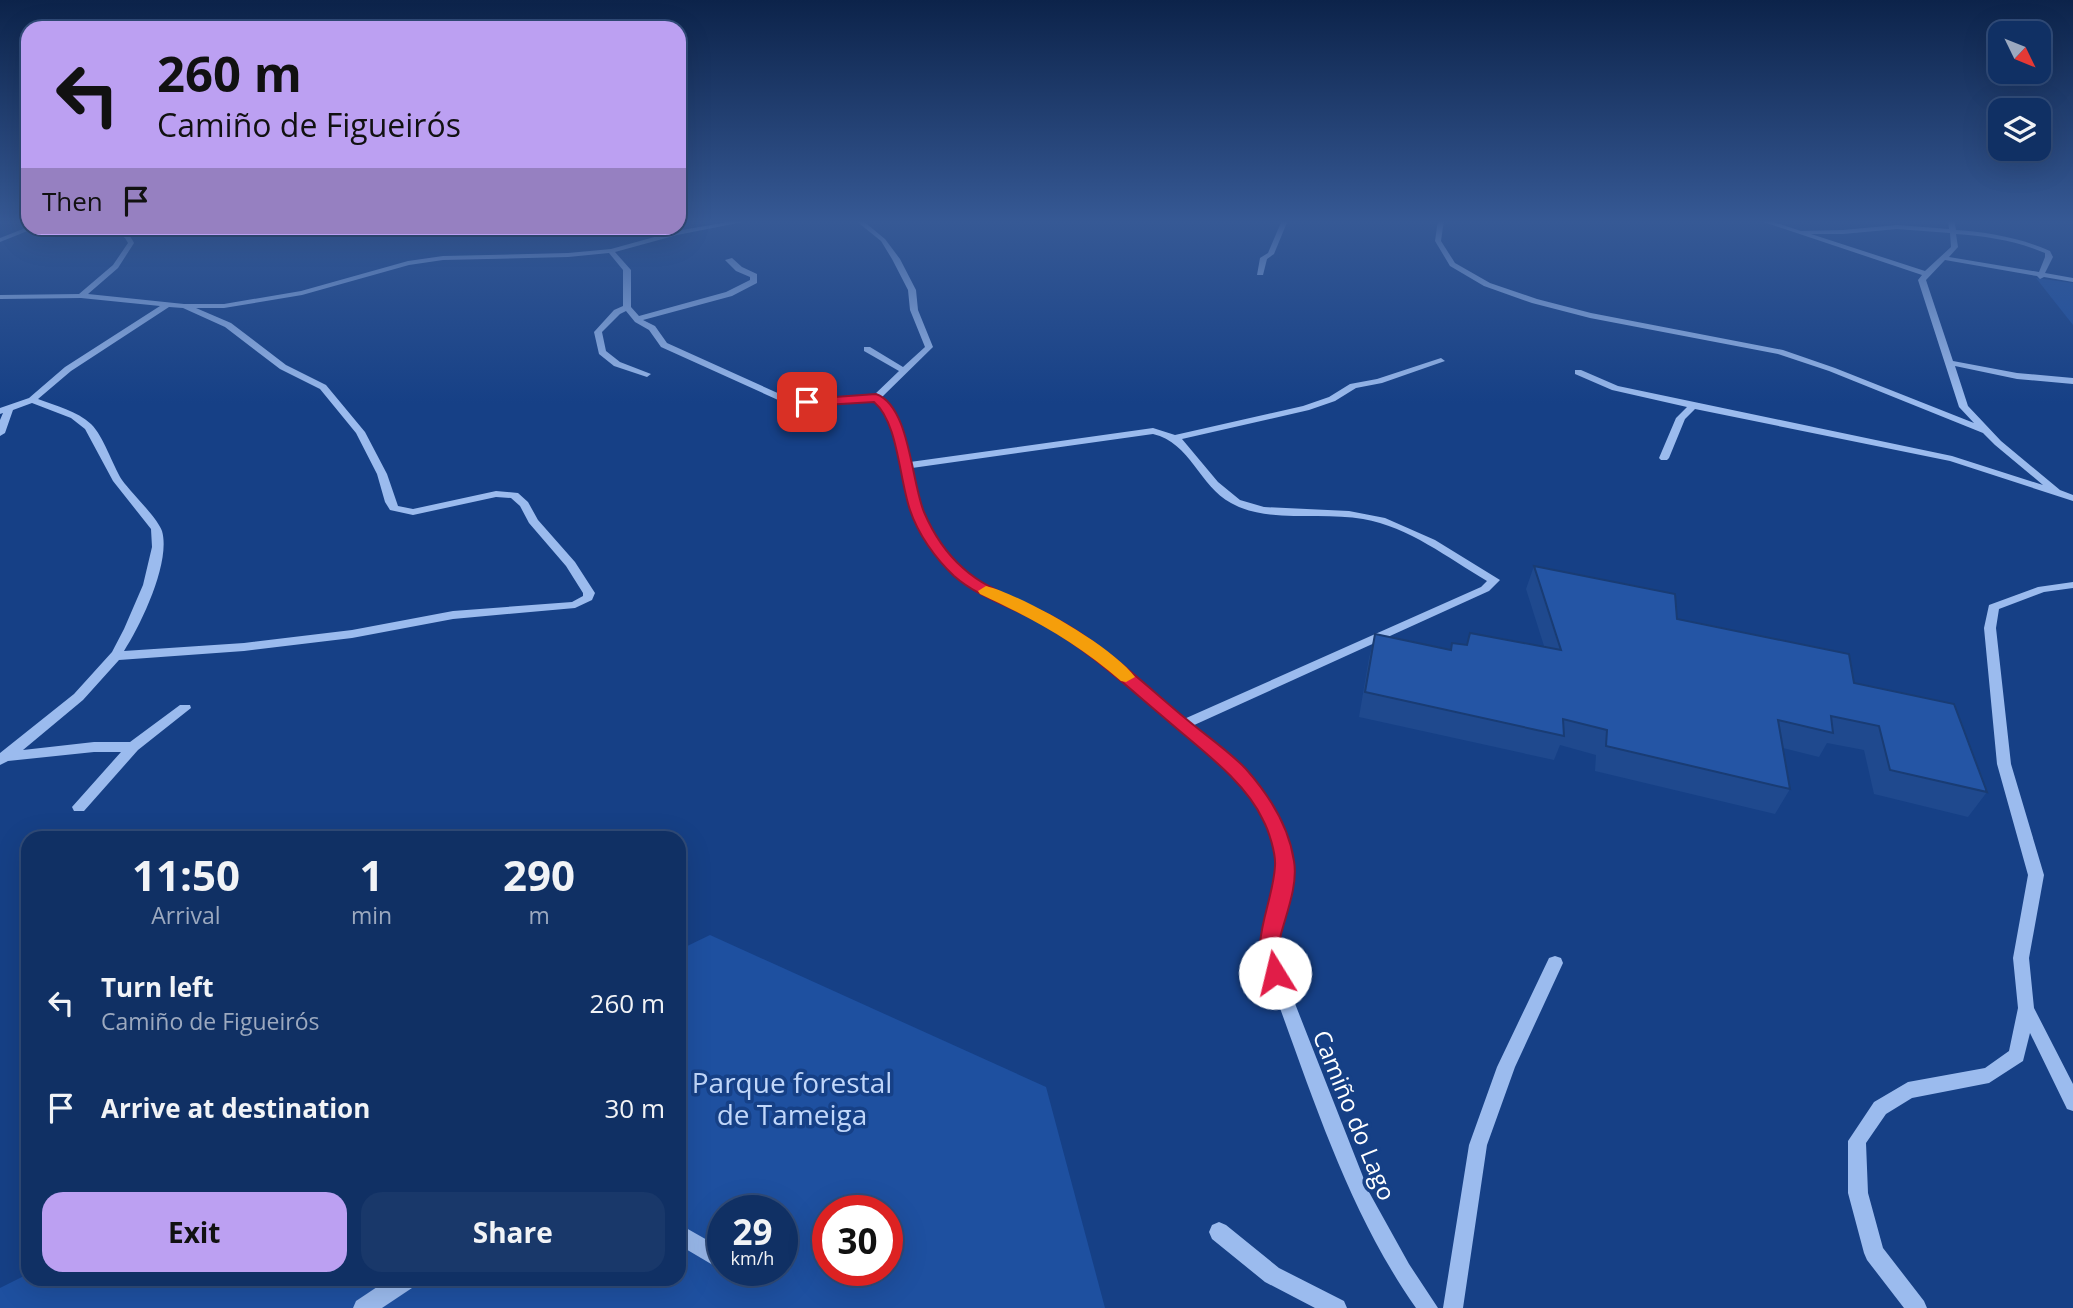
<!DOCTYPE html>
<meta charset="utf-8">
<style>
:root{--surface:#103064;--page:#19386a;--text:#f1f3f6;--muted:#9ca9bf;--line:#304b78;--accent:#bca0f2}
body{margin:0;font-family:"Open Sans",sans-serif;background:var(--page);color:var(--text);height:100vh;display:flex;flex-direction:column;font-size:26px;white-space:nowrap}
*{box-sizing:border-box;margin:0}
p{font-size:23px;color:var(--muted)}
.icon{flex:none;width:38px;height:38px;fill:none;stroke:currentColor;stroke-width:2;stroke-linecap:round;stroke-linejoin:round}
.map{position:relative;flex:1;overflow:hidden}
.drawer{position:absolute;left:21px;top:831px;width:665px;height:455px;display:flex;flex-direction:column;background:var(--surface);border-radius:21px;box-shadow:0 7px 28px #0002,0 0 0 2px var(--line)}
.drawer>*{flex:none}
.hud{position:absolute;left:21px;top:21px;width:665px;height:214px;border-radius:21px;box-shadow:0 7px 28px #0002,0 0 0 2px var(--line);background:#bca0f2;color:#111;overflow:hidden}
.needle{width:46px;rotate:133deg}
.fabs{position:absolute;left:1988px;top:21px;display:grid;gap:14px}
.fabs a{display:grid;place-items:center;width:63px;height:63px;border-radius:14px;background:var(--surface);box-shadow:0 7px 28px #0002,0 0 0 2px var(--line);font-size:35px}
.speed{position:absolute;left:707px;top:1195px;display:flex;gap:14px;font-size:35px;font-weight:700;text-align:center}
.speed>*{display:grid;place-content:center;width:91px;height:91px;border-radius:50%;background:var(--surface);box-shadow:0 7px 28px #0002,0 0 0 2px var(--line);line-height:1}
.speed small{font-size:18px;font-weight:400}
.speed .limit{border:10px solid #d22;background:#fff;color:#111}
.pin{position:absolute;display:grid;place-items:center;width:60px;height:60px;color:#fff;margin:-30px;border-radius:14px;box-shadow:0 4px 10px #0006}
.me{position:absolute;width:77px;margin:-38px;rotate:351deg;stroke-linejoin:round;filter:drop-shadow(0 0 5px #0008)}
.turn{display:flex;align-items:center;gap:24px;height:147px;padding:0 21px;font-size:32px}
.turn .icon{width:91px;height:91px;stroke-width:2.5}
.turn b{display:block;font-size:49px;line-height:60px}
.then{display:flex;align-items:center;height:66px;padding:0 21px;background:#0003;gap:14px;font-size:26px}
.eta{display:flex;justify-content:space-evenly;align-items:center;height:119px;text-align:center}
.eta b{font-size:42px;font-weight:700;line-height:49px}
.action{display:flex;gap:14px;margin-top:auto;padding:14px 21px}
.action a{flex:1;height:80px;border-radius:21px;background:var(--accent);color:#111;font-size:28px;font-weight:700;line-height:80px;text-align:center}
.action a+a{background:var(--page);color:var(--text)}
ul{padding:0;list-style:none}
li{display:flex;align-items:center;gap:21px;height:105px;padding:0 21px}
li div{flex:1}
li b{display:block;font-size:26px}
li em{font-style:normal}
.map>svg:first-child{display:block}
</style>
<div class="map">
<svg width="2073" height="1308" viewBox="0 0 2073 1308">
<rect width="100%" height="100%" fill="#164086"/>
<path fill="#1e50a0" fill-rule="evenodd" d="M2036 278 2073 283V325Z
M710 935 1046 1087 1105 1308H0V1288L28 1274V1279H679V950ZM723 1211H782V1270H723ZM828 1211H887V1270H828Z"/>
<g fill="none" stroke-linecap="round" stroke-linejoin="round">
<path fill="#9bbbee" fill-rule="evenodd" d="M740 220H753L677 235 615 252 631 270V307L639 316 726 292 750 280V277L736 271 725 260 732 258 742 267 757 274V283L732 296 643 320 655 326 667 343 791 399 874 395 899 371 864 351V347H870L903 367 925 347 910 310 908 290 892 259 881 241 855 220H862L885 239 900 259 916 290 918 310 933 347 881 398C904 416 904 436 910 462L1153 428 1175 435 1303 406 1329 397 1350 384 1377 379 1441 358 1445 361 1382 383 1356 388 1335 401 1309 410 1182 439 1218 482 1240 500 1264 507 1349 511 1385 518 1435 540 1500 580 1489 591 1192 726 1244 770 1279 818 1292 863 1289 897 1277 942 1283 973 1369 1192 1409 1264 1438 1308H1416C1345 1207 1310 1087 1267 973L1261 942 1273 897 1278 863 1265 819 1234 776 1087 650 1042 622 975 589 955 575 934 553 912 511 890 418 886 411 874 401 787 404 661 347 649 330 635 322 626 311 620 314 602 332 606 351 620 362 651 374 647 377 614 366 599 354 594 332 614 310 623 306V270L609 253 568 257 443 260 409 265 302 295 224 308H196L231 323 286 365 326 385 365 432 387 474 398 506 413 509 496 491 518 493 528 502 538 520 575 562 595 593 592 600 575 608 453 619 352 638 244 651 119 660 83 700 23 750 94 742H130L180 705H190L191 708 138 750 84 811H74L72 807 121 752H94L8 761 0 765V753L74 694 112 652 124 629 143 585 152 547 151 529 113 481 85 429 71 418 32 403 13 410 5 433 0 436V420L3 413 0 414V408L29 398 65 367 160 306 81 298 0 299V295L79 294 113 265 128 243 125 238 109 228C120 228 130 233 134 243L118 268 88 294 184 304H224L301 291 408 261 443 256 568 253 611 249 676 231ZM169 307 183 308 225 327 280 369 320 389 356 433 377 474 385 502 390 510 413 515 496 497 511 498 520 506 529 523 566 566 583 593V596L572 602 453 611 352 630 244 643 124 651C141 625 171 562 162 531 157 517 132 494 122 480 112 464 104 437 91 424 77 411 56 406 38 399L71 371ZM1153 434C1191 443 1199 486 1231 503 1268 524 1323 512 1363 519 1409 527 1448 558 1487 581L1481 587 1184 719 1095 644 1050 616 983 585 963 571 943 550 922 511 912 468Z
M1282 220H1288L1274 254 1267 259 1263 275H1257L1260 258 1268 253Z
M1438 220H1444L1441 241 1455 263 1490 283 1537 299 1591 313 1783 350 1835 368 1974 423 1959 407 1918 280 1922 275 1758 220H1767L1801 231 1843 230 1897 225 1949 229 1948 220H1954L1956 230C1988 232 2021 238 2050 251L2053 257 2045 273 2073 278V282L2044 277 2040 279 2037 276 1945 260 1926 280 1953 361 2017 373 2073 378V384L2017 379 1955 366 1968 406 2001 441 2060 490 2073 495V501L1950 461 1695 409 1685 419 1669 458 1667 460H1661L1659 458 1676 418 1687 407 1612 390 1575 374V370H1581L1618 386 1952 456 2043 485 1995 445 1983 433 1829 371 1778 354 1590 318 1532 303 1484 286 1450 266 1435 241ZM1897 229 1950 233 1951 247 1925 271 1811 234H1843ZM1956 234C1986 236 2017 241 2045 253V257L2039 272 1949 257 1958 247Z
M28 227 35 228 0 242V238Z
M2073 582V588L2044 592 1999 609 1996 628 2011 764 2044 875 2029 958 2034 1008 2073 1084V1111L2067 1109 2030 1033 2023 1061 1989 1083 1912 1098 1886 1114 1866 1143 1868 1193 1883 1248 1924 1301 1927 1308H1904L1867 1260 1864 1253 1848 1193V1141L1874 1102 1908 1082 1985 1068 2009 1051 2018 1008 2013 958 2028 875 1997 764 1984 628 1989 605 2038 587Z
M1555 956 1561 958 1563 963 1515 1067 1487 1145 1463 1308H1443L1469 1145 1497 1067 1549 958Z
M1219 1222 1226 1225 1279 1268 1344 1301 1347 1308H1315L1265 1282 1212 1239 1209 1232 1212 1225Z
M679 1224 723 1249V1270H724L723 1271 679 1245Z
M389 1279H418L415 1286 382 1308H353L356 1301Z"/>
</g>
<path fill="#1f498e" d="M1534 566 1854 683 1987 792 1968 817 1874 794 1864 750 1827 743 1819 757 1783 748 1790 789 1775 814 1595 771 1596 755 1560 745 1554 760 1359 717 1369 658 1375 634 1450 649 1452 643 1466 645 1544 646 1526 589Z"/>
<path fill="#2455a5" stroke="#193c74" stroke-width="2" d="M1534 566 1675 594 1677 619 1849 654 1854 683 1954 704 1987 792 1890 770 1879 726 1831 716 1833 733 1778 720 1790 789 1606 746 1607 730 1563 719 1564 736 1365 692 1375 634 1451 650 1452 643 1467 645 1470 633 1561 650Z"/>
<linearGradient id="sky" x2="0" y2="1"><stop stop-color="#0c234a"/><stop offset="0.55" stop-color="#365995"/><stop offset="1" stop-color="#365995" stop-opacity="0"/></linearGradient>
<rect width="2073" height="403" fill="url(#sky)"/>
<path fill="#e11d48" stroke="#92132f" stroke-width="2" d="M876 394C910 406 911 481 924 512 933 533 946 553 963 568 988 591 1022 600 1051 616 1101 642 1142 682 1185 718 1205 735 1228 750 1246 769 1269 795 1289 827 1294 861 1298 884 1287 912 1281 934 1277 949 1289 966 1282 980L1275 982 1267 980C1248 942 1273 905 1275 866 1276 854 1269 831 1263 820 1245 781 1200 749 1168 721 1127 687 1089 650 1042 624 1013 607 979 598 954 576 935 558 918 534 910 510 899 478 898 422 874 402L807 406 801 402 807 399Z"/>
<path fill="#f59e0b" d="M986 586C1024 596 1112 646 1135 677L1126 682 1121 681C1076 642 1033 619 980 594L978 591Z"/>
<g text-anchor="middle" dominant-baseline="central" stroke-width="7" stroke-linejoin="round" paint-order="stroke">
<g font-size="24" fill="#fff" stroke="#164086">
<text transform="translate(1355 1115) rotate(68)">Camiño do Lago</text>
</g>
<g font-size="28" fill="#c1d7fa" stroke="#164086">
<text x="792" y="1082">Parque forestal<tspan x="792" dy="32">de Tameiga</tspan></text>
</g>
</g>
</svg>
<div class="fabs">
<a><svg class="needle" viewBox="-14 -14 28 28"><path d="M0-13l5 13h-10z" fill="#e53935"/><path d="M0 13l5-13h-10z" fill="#9ca9bf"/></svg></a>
<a><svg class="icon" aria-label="layers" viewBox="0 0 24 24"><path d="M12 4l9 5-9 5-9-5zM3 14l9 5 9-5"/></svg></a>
</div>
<div class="speed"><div>29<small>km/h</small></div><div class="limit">30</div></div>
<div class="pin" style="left:807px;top:402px;background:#d93025"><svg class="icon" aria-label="arrive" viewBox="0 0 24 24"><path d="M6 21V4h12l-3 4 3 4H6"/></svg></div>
<svg class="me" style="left:1275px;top:973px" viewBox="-20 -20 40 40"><circle r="19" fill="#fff"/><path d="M0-13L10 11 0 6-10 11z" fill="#e11d48"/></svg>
<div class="hud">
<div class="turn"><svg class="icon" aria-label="left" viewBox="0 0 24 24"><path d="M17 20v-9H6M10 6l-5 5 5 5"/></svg><div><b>260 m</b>Camiño de Figueirós</div></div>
<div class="then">Then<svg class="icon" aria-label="arrive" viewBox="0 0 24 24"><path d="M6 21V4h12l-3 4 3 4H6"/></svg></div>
</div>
<section class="drawer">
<div class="eta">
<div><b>11:50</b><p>Arrival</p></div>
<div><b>1</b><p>min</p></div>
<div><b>290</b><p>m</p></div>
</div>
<ul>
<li><svg class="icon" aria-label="left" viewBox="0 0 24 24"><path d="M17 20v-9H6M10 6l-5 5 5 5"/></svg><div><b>Turn left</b><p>Camiño de Figueirós</p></div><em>260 m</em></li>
<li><svg class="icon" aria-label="arrive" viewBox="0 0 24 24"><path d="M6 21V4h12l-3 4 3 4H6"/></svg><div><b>Arrive at destination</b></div><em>30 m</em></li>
</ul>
<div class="action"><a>Exit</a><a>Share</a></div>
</section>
</div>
